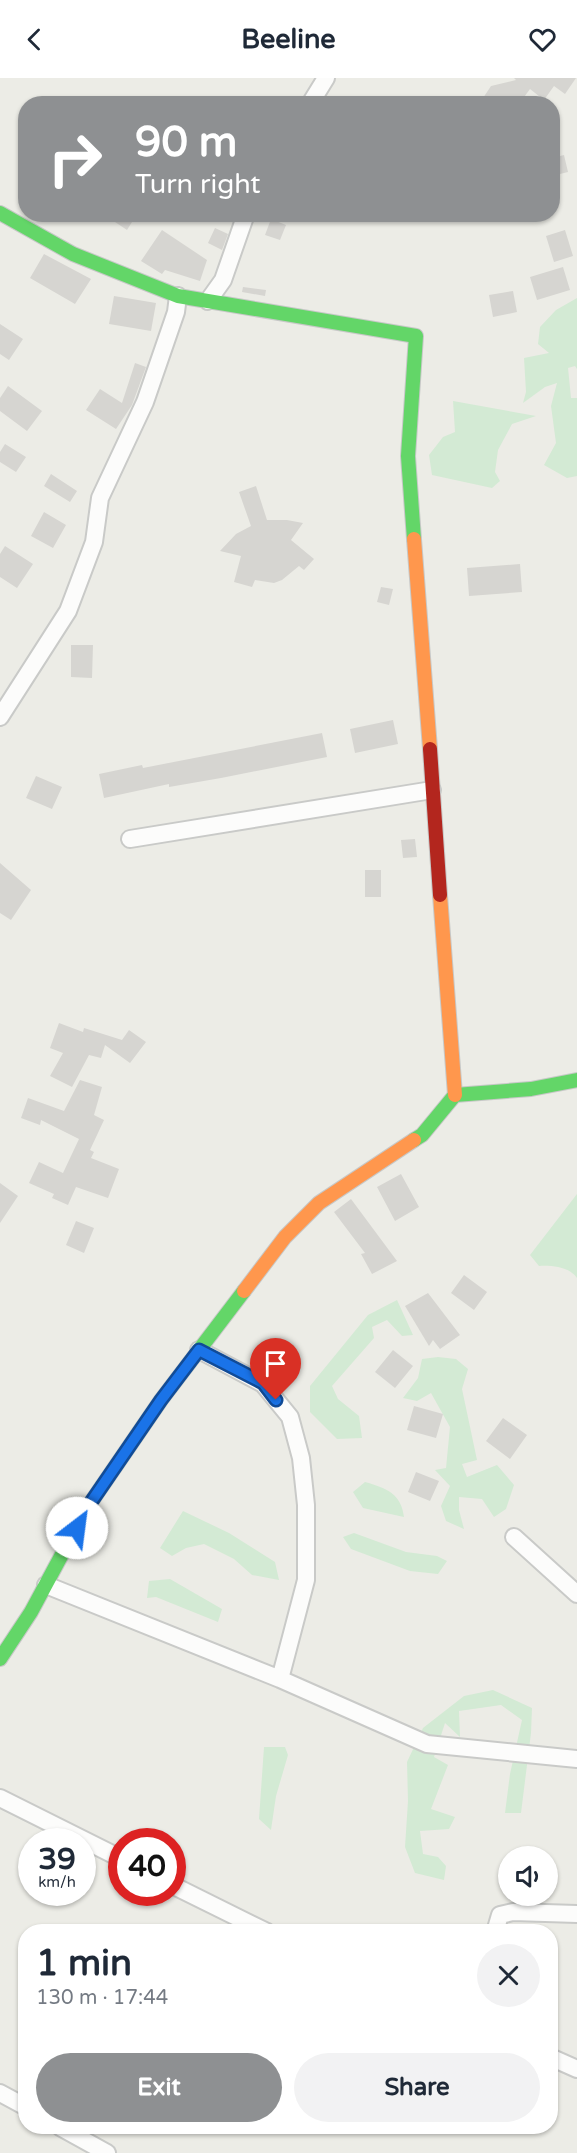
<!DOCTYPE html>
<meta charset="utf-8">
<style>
:root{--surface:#fff;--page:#f2f2f3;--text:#1f2937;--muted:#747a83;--accent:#8e9092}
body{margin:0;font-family:"Varela Round",sans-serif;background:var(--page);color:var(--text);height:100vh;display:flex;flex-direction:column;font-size:22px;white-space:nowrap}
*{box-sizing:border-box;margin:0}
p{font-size:20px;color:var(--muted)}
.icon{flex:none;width:33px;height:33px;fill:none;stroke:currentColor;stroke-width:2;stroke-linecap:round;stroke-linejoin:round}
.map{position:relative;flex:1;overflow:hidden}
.sheet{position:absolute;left:18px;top:1846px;width:540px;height:210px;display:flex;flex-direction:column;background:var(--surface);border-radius:24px;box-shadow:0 2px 4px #0004}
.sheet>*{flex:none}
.banner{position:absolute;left:18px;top:18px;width:542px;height:126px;border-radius:24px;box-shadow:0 2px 4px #0004;background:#8e9092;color:#fff;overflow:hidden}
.buttons{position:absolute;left:498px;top:1768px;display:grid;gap:12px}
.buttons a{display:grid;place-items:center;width:60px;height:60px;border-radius:50%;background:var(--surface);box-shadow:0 2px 4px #0004;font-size:30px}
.speed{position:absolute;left:18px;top:1750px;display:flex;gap:12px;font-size:30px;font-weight:700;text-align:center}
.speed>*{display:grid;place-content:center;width:78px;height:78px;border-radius:50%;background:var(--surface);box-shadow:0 2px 4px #0004;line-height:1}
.speed small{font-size:15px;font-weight:400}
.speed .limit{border:9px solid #d22;background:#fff;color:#111}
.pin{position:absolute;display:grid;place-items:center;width:51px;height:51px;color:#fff;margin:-62px -26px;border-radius:50% 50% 50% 0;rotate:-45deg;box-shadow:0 0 6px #0007}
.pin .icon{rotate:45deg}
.me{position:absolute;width:66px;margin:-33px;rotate:30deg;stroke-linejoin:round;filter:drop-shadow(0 0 4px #0008)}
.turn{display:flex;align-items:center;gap:21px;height:126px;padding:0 18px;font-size:27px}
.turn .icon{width:78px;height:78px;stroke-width:2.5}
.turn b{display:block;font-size:42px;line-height:51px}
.round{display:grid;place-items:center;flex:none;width:63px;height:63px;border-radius:32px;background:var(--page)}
.head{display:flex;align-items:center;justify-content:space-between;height:102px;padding:0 18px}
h1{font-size:36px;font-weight:800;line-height:45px}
.button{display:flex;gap:12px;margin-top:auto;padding:12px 18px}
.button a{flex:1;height:69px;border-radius:36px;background:var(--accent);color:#fff;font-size:24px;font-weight:800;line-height:69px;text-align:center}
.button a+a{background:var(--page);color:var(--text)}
header{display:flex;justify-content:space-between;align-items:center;height:78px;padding:0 18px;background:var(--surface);font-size:27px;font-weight:800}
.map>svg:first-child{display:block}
</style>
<header><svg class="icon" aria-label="back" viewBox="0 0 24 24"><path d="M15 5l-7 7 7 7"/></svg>Beeline<svg class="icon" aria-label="heart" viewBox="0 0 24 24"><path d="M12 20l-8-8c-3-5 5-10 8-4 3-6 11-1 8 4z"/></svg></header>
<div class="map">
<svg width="577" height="2075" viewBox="0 0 577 2075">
<rect width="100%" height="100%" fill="#ecece6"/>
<path fill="#d3ead4" d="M577 220V291L575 288 568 290 571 320H577V398L567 400 544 387 556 365 551 328 557 305 545 309 523 325 526 314 524 280 549 275 538 266 540 249 556 232Z
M453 323 536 338 512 346 498 372 495 394 500 403 492 410 432 397 429 377 443 359 455 354Z
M577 1116V1200C570 1189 551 1187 539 1188L530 1177Z
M397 1222 413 1257 402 1258 387 1242 372 1249 374 1260 332 1308 338 1321 359 1338 362 1360 337 1361 310 1334V1308L368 1237Z
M438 1279 456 1281 468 1291 462 1311 477 1382 462 1386 467 1399 497 1387 514 1407 506 1431 494 1439 482 1421 459 1419V1432L464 1451 446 1443 441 1428 450 1408 435 1392 446 1390 450 1349 431 1315 417 1323 403 1320 418 1300 422 1281Z
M365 1404C386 1410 401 1415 404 1439L363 1430 353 1414Z
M183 1433 229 1455 275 1484 279 1502 252 1497 234 1481 204 1466 186 1470 172 1478 160 1470Z
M354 1455 406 1474 437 1478 447 1483 438 1496 410 1493 351 1471 343 1459Z
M170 1501 222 1531 218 1544 156 1519 147 1520 149 1503Z
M493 1612 532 1630 531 1655 521 1735H505L510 1696 522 1642 501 1627 459 1633 460 1659 445 1645 434 1679 448 1687 431 1731 455 1739 449 1751 420 1753 423 1776 438 1779 446 1788 444 1802 415 1795 405 1769 408 1723 407 1684 423 1650 464 1618Z
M264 1669H285L288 1677 276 1718 271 1752 259 1741Z"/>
<path fill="#d6d5d1" d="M514 0H576L565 16 554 8 544 22 530 11 519 26 508 19 503 26H479L491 8 516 2Z
M564 77 568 94 552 98V80Z
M103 136H137L127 152Z
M271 141 286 147 280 162 265 157Z
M215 150 228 156 222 172 208 165Z
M162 152 207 182 200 203 165 192 162 196 141 183Z
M565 152 573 178 554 184 546 158Z
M44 176 91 201 75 226 30 200Z
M563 189 570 212 537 222 530 199Z
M243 209 266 212 265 218 242 214Z
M513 213 517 234 493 239 489 217Z
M114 218 156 225 151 253 109 246Z
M0 246 23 261 9 282 0 276Z
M135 285 146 289 132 327 116 351 86 332 100 311 122 325Z
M8 308 42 333 27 353 0 333V320Z
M5 366 26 379 16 394 0 384V374Z
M51 396 77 413 70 424 44 408Z
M256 408 267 442H287L303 445 291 462 314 481 304 492 299 488 282 502 274 505 255 502 252 509 234 504 241 478 220 473 236 456 251 448 239 414Z
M44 434 66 447 53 470 31 458Z
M5 468 33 486 17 510 0 499V476Z
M520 486 522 514 469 518 467 490Z
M381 509 393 511 389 527 377 524Z
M71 567H93L92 600 71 599Z
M393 642 398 666 355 675 350 651Z
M322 655 327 679 221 700 169 709V706L104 720 99 696 142 687 143 690Z
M36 698 62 709 52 731 26 720Z
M415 761 417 779 403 780 401 762Z
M0 785 31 812 11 842 0 835Z
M365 792H381V819H365Z
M59 945 83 954 84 950 122 962 129 952 146 964 130 985 105 967 101 980 89 977 72 1009 50 998 63 975 50 970Z
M80 1002 102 1009 94 1037 104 1042 90 1072 94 1074 91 1080 119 1091 108 1120 76 1109 68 1127 52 1120 54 1116 29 1105 39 1084 63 1095 79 1061 41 1042 40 1047 21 1040 28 1020 64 1033Z
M401 1096 419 1129 395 1143 377 1109Z
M0 1105 18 1118 0 1145Z
M351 1121 397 1183 372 1196 361 1176 365 1175 334 1134Z
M76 1143 94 1150 84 1175 66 1167Z
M464 1197 487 1214 474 1232 451 1215Z
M428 1215 460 1257 440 1271 433 1262 429 1268 405 1228Z
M393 1272 413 1288 395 1310 375 1294Z
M414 1328 443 1336 436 1360 407 1352Z
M503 1340 527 1357 510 1381 486 1363Z
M416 1394 439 1403 430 1423 408 1414Z"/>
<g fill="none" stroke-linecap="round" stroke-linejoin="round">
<defs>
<path id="street" d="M310 26 326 0
M208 223 223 202 246 136
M0 639 68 533 94 464 100 420 145 324 176 234 178 218
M130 761 432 712
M199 1272 263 1306 290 1339 301 1380 306 1427V1502L280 1601
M514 1459 577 1516
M46 1507 280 1601 427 1666 577 1681
M0 1720 122 1781
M172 1807 267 1854
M495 1854 500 1837 513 1834 577 1836
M550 1979 577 1991
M0 2015 26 2029
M60 2049 107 2075"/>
<path id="fast" d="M0 135 73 176 178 218 416 258 408 378 414 461
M414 1062 422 1057 455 1017 531 1011 577 1002
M0 1581 31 1534 87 1430 161 1322 244 1213"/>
<path id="slow" d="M414 461 430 671
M440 817 455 1017
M244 1213 285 1159 319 1125 414 1062"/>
<path id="jam" d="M430 671 440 817"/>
</defs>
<use href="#street" stroke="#c9cac8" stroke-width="20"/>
<use href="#fast" stroke="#c7c8c7" stroke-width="16"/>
<use href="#slow" stroke="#c7c8c7" stroke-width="16"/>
<use href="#jam" stroke="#c7c8c7" stroke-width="16"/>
<use href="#street" stroke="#fcfcfb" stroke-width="16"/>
<use href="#fast" stroke="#63d668" stroke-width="14"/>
<use href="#slow" stroke="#ff974d" stroke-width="14"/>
<use href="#jam" stroke="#b3261e" stroke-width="14"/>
</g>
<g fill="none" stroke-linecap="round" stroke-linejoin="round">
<defs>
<path id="route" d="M77 1450 87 1430 161 1322 199 1272 263 1305 276 1322"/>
</defs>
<use href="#route" stroke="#114b97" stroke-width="15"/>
<use href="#route" stroke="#1a73e8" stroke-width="10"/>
</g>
</svg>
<div class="buttons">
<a><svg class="icon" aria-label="sound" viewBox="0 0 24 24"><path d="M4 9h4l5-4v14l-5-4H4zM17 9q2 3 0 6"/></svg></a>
</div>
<div class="speed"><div>39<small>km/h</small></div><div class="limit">40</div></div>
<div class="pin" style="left:276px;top:1322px;background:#d93025"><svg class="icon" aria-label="arrive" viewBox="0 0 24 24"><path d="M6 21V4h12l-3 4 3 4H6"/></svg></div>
<svg class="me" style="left:77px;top:1450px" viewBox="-20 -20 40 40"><circle r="19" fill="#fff"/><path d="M0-13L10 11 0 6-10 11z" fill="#1a73e8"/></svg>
<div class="banner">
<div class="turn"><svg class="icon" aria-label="right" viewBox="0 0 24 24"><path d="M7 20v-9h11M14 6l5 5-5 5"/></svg><div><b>90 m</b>Turn right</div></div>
</div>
<section class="sheet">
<div class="head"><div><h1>1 min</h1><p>130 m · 17:44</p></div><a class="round"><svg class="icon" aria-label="close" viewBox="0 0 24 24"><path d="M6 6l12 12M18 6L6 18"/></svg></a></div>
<div class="button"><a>Exit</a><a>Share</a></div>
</section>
</div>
